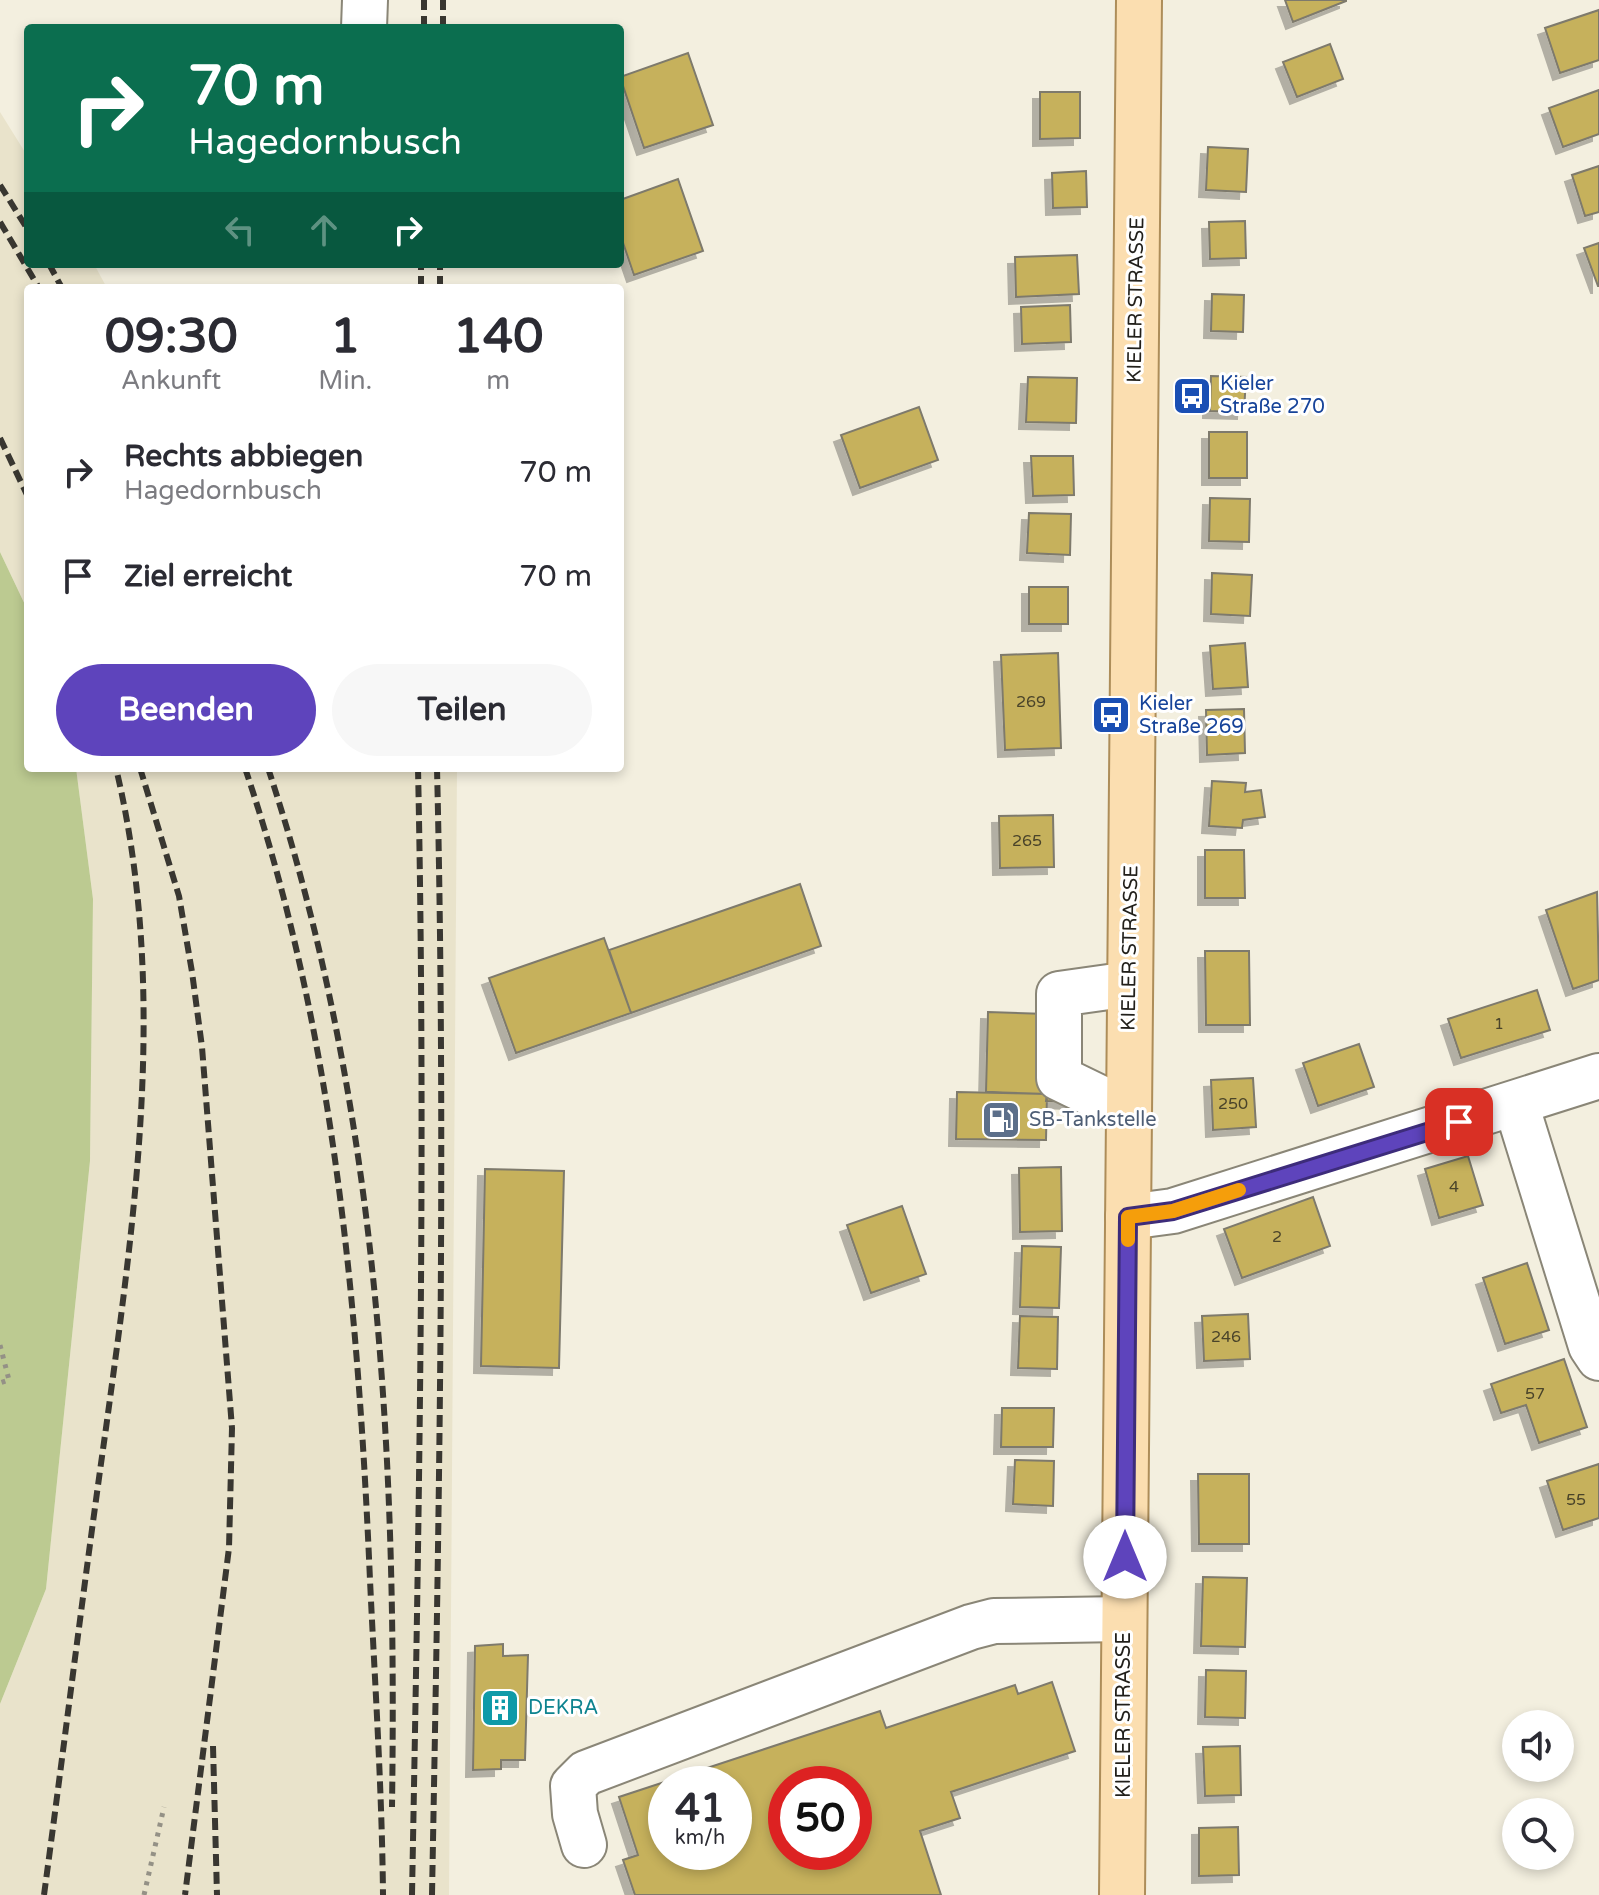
<!DOCTYPE html>
<html lang="de">
<meta charset="utf-8">
<style>
:root{--surface:#fff;--page:#f7f7f7;--text:#2b2b33;--muted:#7c7c81;--accent:#5e44bc}
body{margin:0;font-family:"Varela Round",sans-serif;background:var(--page);color:var(--text);height:100vh;display:flex;flex-direction:column;font-size:30px;white-space:nowrap}
*{box-sizing:border-box;margin:0}
p{font-size:26px;color:var(--muted)}
.icon{flex:none;width:44px;height:44px;fill:none;stroke:currentColor;stroke-width:2;stroke-linecap:round;stroke-linejoin:round}
.map{position:relative;flex:1;overflow:hidden}
.details{position:absolute;left:24px;top:284px;width:600px;height:488px;display:flex;flex-direction:column;background:var(--surface);border-radius:8px;box-shadow:0 4px 12px #0003}
.details>*{flex:none}
.guide{position:absolute;left:24px;top:24px;width:600px;height:244px;border-radius:8px;box-shadow:0 4px 12px #0003;background:#0b6e4f;color:#fff;overflow:hidden}
.buttons{position:absolute;left:1502px;top:1710px;display:grid;gap:16px}
.buttons a{display:grid;place-items:center;width:72px;height:72px;border-radius:50%;background:var(--surface);box-shadow:0 4px 12px #0003;font-size:40px}
.speed{position:absolute;left:648px;top:1766px;display:flex;gap:16px;font-size:40px;font-weight:700;text-align:center}
.speed>*{display:grid;place-content:center;width:104px;height:104px;border-radius:50%;background:var(--surface);box-shadow:0 4px 12px #0003;line-height:1}
.speed small{font-size:20px;font-weight:400}
.speed .limit{border:12px solid #d22;background:#fff;color:#111}
.pin{position:absolute;display:grid;place-items:center;width:68px;height:68px;color:#fff;margin:-34px;border-radius:16px;box-shadow:0 4px 12px #0006}
.me{position:absolute;width:88px;margin:-44px;rotate:0deg;stroke-linejoin:round;filter:drop-shadow(0 0 6px #0008)}
.turn{display:flex;align-items:center;gap:28px;height:168px;padding:0 32px;font-size:36px}
.turn .icon{width:104px;height:104px;stroke-width:2.5}
.turn b{display:block;font-size:56px;line-height:68px}
.lanes{display:flex;align-items:center;height:76px;padding:0 32px;background:#0003;justify-content:center;gap:40px;direction:ltr}
.lanes .off{opacity:.35}
.eta{display:flex;justify-content:space-evenly;align-items:center;height:136px;text-align:center}
.eta b{font-size:48px;font-weight:700;line-height:56px}
.primary-button{display:flex;gap:16px;margin-top:auto;padding:16px 32px}
.primary-button a{flex:1;height:92px;border-radius:48px;background:var(--accent);color:#fff;font-size:32px;font-weight:700;line-height:92px;text-align:center}
.primary-button a+a{background:var(--page);color:var(--text)}
ul{padding:0;list-style:none}
li{display:flex;align-items:center;gap:24px;height:104px;padding:0 32px}
li div{flex:1}
li b{display:block;font-size:30px}
li em{font-style:normal}
.map>svg:first-child{display:block}
</style>
<div class="map">
<svg width="1599" height="1895" viewBox="0 0 1599 1895">
<defs>
<filter id="shadow"><feDropShadow dx="-7" dy="7" stdDeviation="0" flood-color="#0004"/></filter>
</defs>
<rect width="100%" height="100%" fill="#f3efdf"/>
<path fill="#e9e3cb" d="M0 112 28 157V264H94L107 288H28V611L0 552Z
M76 768H310L312 772 327 768H457L449 1895H0V1704L46 1589 90 1161 93 899Z"/>
<path fill="#bcca91" d="M0 552 28 611V768H76L93 899 90 1161 46 1589 0 1704Z"/>
<path fill="#c6b15b" stroke="#7e7a6c" stroke-width="2" fill-rule="evenodd" filter="url(#shadow)" d="M1285 0H1346V1L1293 22Z
M1599 10V60L1560 73 1545 28Z
M1330 44 1343 79 1297 97 1283 62Z
M688 53 713 125 644 148 620 77Z
M1599 90V134L1563 147 1549 108Z
M1040 92H1080V138L1040 139Z
M1208 147 1248 149 1246 192 1206 190Z
M1599 166V212L1585 216 1572 175Z
M1086 171 1087 207 1053 208 1052 173Z
M678 179 703 251 634 275 620 234V200Z
M1245 221 1246 258 1210 259 1209 222Z
M1599 243V286H1598L1584 248Z
M1077 255 1079 294 1016 297 1015 257Z
M1212 294 1244 295 1243 332 1211 331Z
M1070 305 1071 342 1022 344 1021 307Z
M1211 376 1246 377 1244 412 1210 411Z
M1028 377 1077 378 1076 423 1026 422Z
M919 407 938 460 860 488 841 435Z
M1209 432H1247V478H1209Z
M1031 456H1073L1074 495 1033 496Z
M1210 498 1250 499 1249 542 1209 541Z
M1029 513 1071 514 1070 555 1027 553Z
M1212 573 1252 575 1250 616 1211 614Z
M1029 587H1068V624H1029Z
M1245 643 1248 687 1213 689 1210 646Z
M1058 653 1061 748 1005 750 1001 655Z
M1244 709 1245 753 1207 755 1206 710Z
M1212 781 1246 783 1245 792 1261 790 1265 817 1243 820 1242 828 1209 826Z
M1053 815 1054 867 1000 868 999 816Z
M1205 850H1244L1245 898H1205Z
M800 884 821 946 631 1013 609 950Z
M1597 892 1599 980 1573 989 1546 910Z
M604 938 631 1013 516 1053 489 978Z
M1205 951H1249L1250 1025H1206Z
M1537 990 1550 1030 1461 1058 1448 1019Z
M988 1012 1079 1015 1077 1102 1046 1101 1047 1094 986 1092Z
M1359 1044 1374 1087 1318 1106 1303 1063Z
M1253 1078 1256 1127 1213 1130 1211 1080Z
M957 1092 1047 1094 1046 1140 956 1139Z
M1468 1156 1483 1205 1439 1218 1425 1169Z
M1061 1167 1062 1231 1020 1232 1019 1168Z
M485 1169 564 1171 559 1368 481 1366Z
M1313 1197 1330 1246 1242 1278 1224 1229Z
M902 1206 926 1274 871 1293 847 1225Z
M1022 1246 1061 1247 1059 1308 1020 1307Z
M1527 1263 1549 1330 1505 1344 1483 1278Z
M1248 1314 1250 1359 1204 1361 1202 1316Z
M1020 1316 1058 1317 1057 1369 1018 1368Z
M1564 1359 1587 1427 1539 1443 1526 1405 1501 1413 1491 1384Z
M1002 1408H1054L1053 1447H1001Z
M1015 1460 1054 1461 1053 1506 1013 1504Z
M1599 1464V1518L1563 1530 1547 1481Z
M1198 1474H1249V1544H1199Z
M1203 1577 1247 1578 1245 1647 1201 1646Z
M503 1644V1656L528 1655 525 1760H501V1769L473 1770 475 1646Z
M1206 1670 1246 1671 1245 1718 1205 1717Z
M1052 1682 1075 1751 951 1792 960 1818 920 1831 941 1895H635L623 1860 638 1855 619 1797 880 1711 886 1728 1015 1685 1018 1694ZM666 1784H734V1852H666ZM786 1784H854V1852H786Z
M1240 1746 1241 1795 1205 1796 1203 1747Z
M1238 1827 1239 1875 1199 1876V1828Z"/>
<g fill="none" stroke-linecap="round" stroke-linejoin="round">
<defs>
<path id="minor" d="M364 28 365 0
M1516 1104 1591 1346 1599 1358
M1129 1112 1059 1078V994L1130 984
M1128 1217 1173 1211 1599 1076
M584 1845 575 1814 573 1786 586 1773 971 1627 994 1621 1124 1619"/>
<path id="major" d="M1122 1895 1139 0"/>
</defs>
<use href="#minor" stroke="#8a8677" stroke-width="48"/>
<use href="#major" stroke="#ad8d59" stroke-width="48"/>
<path stroke="#949186" stroke-width="5" stroke-dasharray="4 6" stroke-linecap="butt" d="M0 1345 9 1380 0 1383
M144 1895 164 1807"/>
<use href="#minor" stroke="#fff" stroke-width="44"/>
<use href="#major" stroke="#fbdeb0" stroke-width="44"/>
<path stroke="#393731" stroke-width="6" stroke-dasharray="12 6" stroke-linecap="butt" d="M424 28V0
M443 28V0
M0 185 28 230
M0 222 39 288
M49 264 62 288
M421 288V264
M440 288V264
M0 438 28 497
M140 768 179 896 192 972 202 1047 232 1428 229 1548 185 1895
M245 768C334 1031 358 1305 370 1580 375 1685 382 1790 383 1895
M268 768C379 1103 397 1457 392 1807
M213 1746 217 1895
M44 1895C65 1739 84 1583 106 1428 136 1208 168 987 116 768
M412 1895C419 1519 426 1144 418 768
M432 1895C439 1519 446 1144 437 768"/>
</g>
<g fill="none" stroke-linecap="round" stroke-linejoin="round">
<defs>
<path id="route" d="M1125 1557 1128 1217 1173 1211 1459 1122"/>
</defs>
<use href="#route" stroke="#3d2c7a" stroke-width="20"/>
<use href="#route" stroke="#5e44bc" stroke-width="14"/>
<path stroke="#f59e0b" stroke-width="14" d="M1128 1240V1217L1173 1211 1239 1190"/>
</g>
<defs>
<symbol id="bus-square" viewBox="-11 -11 22 22"><rect x="-9" y="-9" width="18" height="18" rx="4" fill="#1a4fb4" stroke="#fff"/><path d="M-5-6H5V4H4V6H2V4H-2V6H-4V4H-5ZM-3.5-4V0h7V-4ZM-3.5 1.2v1.5H-2V1.2ZM2 1.2v1.5H3.5V1.2Z" fill="#fff"/></symbol>
<symbol id="fuel-square" viewBox="-11 -11 22 22"><rect x="-9" y="-9" width="18" height="18" rx="4" fill="#5c6f8a" stroke="#fff"/><path d="M-5.5-6h7V0h2V4h1.3V-2.5L3-4.5l.8-.8L6-3V5H2.5V1h-1V6h-7ZM-4.2-4.7v3.2H.2V-4.7Z" fill="#fff"/></symbol>
<symbol id="building-square" viewBox="-11 -11 22 22"><rect x="-9" y="-9" width="18" height="18" rx="4" fill="#0f9aa8" stroke="#fff"/><path d="M-4-6H4V6H1V3H-1V6H-4ZM-2.5-4.3h1.7v1.8h-1.7ZM.8-4.3h1.7v1.8H.8ZM-2.5-1h1.7V.8h-1.7ZM.8-1h1.7V.8H.8Z" fill="#fff"/></symbol>
</defs>
<g fill-rule="evenodd">
<use href="#bus-square" x="1170" y="374" width="44" height="44"/>
<use href="#bus-square" x="1089" y="693" width="44" height="44"/>
<use href="#fuel-square" x="979" y="1098" width="44" height="44"/>
<use href="#building-square" x="478" y="1686" width="44" height="44"/>
</g>
<g text-anchor="middle" dominant-baseline="central" stroke-width="6" stroke-linejoin="round" paint-order="stroke">
<g font-size="16" fill="#4a442a">
<text x="1031" y="702">269</text>
<text x="1027" y="841">265</text>
<text x="1499" y="1024">1</text>
<text x="1233" y="1104">250</text>
<text x="1454" y="1187">4</text>
<text x="1277" y="1237">2</text>
<text x="1226" y="1337">246</text>
<text x="1535" y="1394">57</text>
<text x="1576" y="1500">55</text>
</g>
<g font-size="20" fill="#211f1a" stroke="#fff">
<text transform="translate(1136 300) rotate(-89)">KIELER STRASSE</text>
<text transform="translate(1130 948) rotate(-89)">KIELER STRASSE</text>
<text transform="translate(1124 1715) rotate(-90)">KIELER STRASSE</text>
</g>
<g font-size="20" fill="#164399" stroke="#fff" text-anchor="start">
<text x="1220" y="384">Kieler<tspan x="1220" dy="23">Straße 270</tspan></text>
<text x="1139" y="704">Kieler<tspan x="1139" dy="23">Straße 269</tspan></text>
</g>
<g font-size="20" fill="#4e5e75" stroke="#fff" text-anchor="start">
<text x="1029" y="1120">SB-Tankstelle</text>
</g>
<g font-size="20" fill="#0d838f" stroke="#fff" text-anchor="start">
<text x="528" y="1708">DEKRA</text>
</g>
</g>
</svg>
<div class="buttons">
<a><svg class="icon" aria-label="sound" viewBox="0 0 24 24"><path d="M4 9h4l5-4v14l-5-4H4zM17 9q2 3 0 6"/></svg></a>
<a><svg class="icon" aria-label="search" viewBox="0 0 24 24"><circle cx="10" cy="10" r="6"/><path d="M15 15l6 6"/></svg></a>
</div>
<div class="speed"><div>41<small>km/h</small></div><div class="limit">50</div></div>
<div class="pin" style="left:1459px;top:1122px;background:#d93025"><svg class="icon" aria-label="arrive" viewBox="0 0 24 24"><path d="M6 21V4h12l-3 4 3 4H6"/></svg></div>
<svg class="me" style="left:1125px;top:1557px" viewBox="-20 -20 40 40"><circle r="19" fill="#fff"/><path d="M0-13L10 11 0 6-10 11z" fill="#5e44bc"/></svg>
<div class="guide">
<div class="turn"><svg class="icon" aria-label="right" viewBox="0 0 24 24"><path d="M7 20v-9h11M14 6l5 5-5 5"/></svg><div><b>70 m</b>Hagedornbusch</div></div>
<div class="lanes"><svg class="icon off" aria-label="left" viewBox="0 0 24 24"><path d="M17 20v-9H6M10 6l-5 5 5 5"/></svg><svg class="icon off" aria-label="ahead" viewBox="0 0 24 24"><path d="M12 20V5M6 11l6-6 6 6"/></svg><svg class="icon" aria-label="right" viewBox="0 0 24 24"><path d="M7 20v-9h11M14 6l5 5-5 5"/></svg></div>
</div>
<section class="details">
<div class="eta">
<div><b>09:30</b><p>Ankunft</p></div>
<div><b>1</b><p>Min.</p></div>
<div><b>140</b><p>m</p></div>
</div>
<ul>
<li><svg class="icon" aria-label="right" viewBox="0 0 24 24"><path d="M7 20v-9h11M14 6l5 5-5 5"/></svg><div><b>Rechts abbiegen</b><p>Hagedornbusch</p></div><em>70 m</em></li>
<li><svg class="icon" aria-label="arrive" viewBox="0 0 24 24"><path d="M6 21V4h12l-3 4 3 4H6"/></svg><div><b>Ziel erreicht</b></div><em>70 m</em></li>
</ul>
<div class="primary-button"><a>Beenden</a><a>Teilen</a></div>
</section>
</div>
